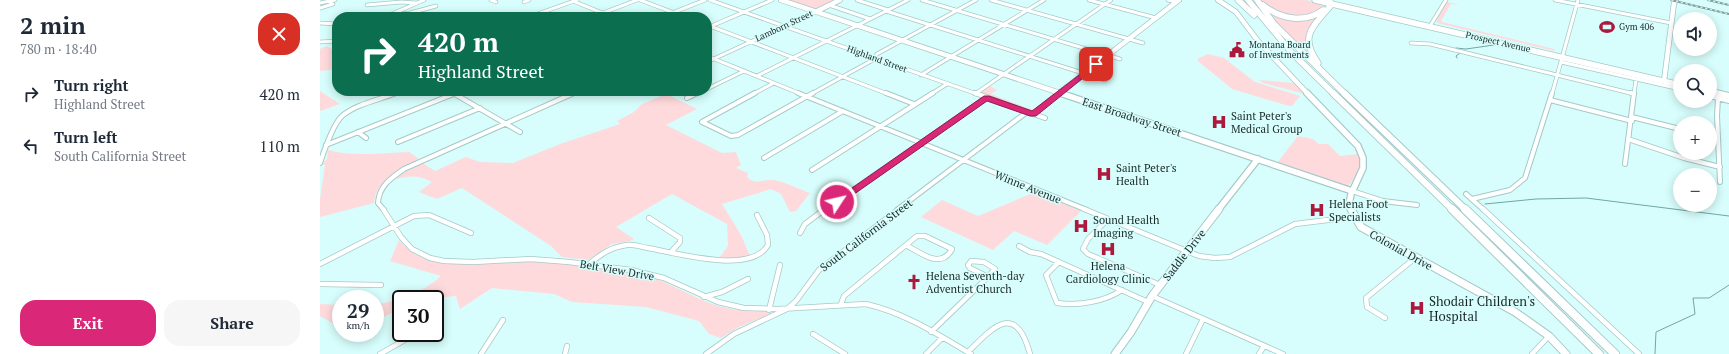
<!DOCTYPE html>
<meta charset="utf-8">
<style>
:root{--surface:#fff;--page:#f6f6f7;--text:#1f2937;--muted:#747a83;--accent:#db2777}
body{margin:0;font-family:"PT Serif",serif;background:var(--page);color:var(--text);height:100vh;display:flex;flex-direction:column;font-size:15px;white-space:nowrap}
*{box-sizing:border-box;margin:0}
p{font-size:13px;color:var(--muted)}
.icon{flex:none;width:22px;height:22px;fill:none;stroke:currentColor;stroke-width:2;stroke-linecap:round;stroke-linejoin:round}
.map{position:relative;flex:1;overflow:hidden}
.panel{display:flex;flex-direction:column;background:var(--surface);width:320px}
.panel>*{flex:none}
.banner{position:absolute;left:12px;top:12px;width:380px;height:84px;border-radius:16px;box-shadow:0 2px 10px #0003;background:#0b6e4f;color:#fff;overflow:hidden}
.fabs{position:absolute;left:1353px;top:12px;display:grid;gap:8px}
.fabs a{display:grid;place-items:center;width:44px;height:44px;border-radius:50%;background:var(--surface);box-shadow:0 2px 10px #0003;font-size:20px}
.speed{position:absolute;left:12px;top:290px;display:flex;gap:8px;font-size:20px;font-weight:700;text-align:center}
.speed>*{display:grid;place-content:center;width:52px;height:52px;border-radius:50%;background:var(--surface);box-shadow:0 2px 10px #0003;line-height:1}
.speed small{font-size:10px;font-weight:400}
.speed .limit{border:2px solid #111;border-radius:6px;background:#fff;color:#111}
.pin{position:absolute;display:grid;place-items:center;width:34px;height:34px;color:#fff;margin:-17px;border-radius:8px;box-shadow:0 2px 6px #0006}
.me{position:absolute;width:44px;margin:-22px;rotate:55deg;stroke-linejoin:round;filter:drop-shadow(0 0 3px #0008)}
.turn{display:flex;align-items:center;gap:14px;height:84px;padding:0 20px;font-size:18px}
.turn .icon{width:52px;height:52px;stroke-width:2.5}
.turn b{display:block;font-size:28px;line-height:34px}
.round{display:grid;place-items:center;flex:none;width:42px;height:42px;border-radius:16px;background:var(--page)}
.summary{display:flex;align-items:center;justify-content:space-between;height:68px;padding:0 20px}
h1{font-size:24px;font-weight:800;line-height:30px}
.action{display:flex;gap:8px;margin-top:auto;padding:8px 20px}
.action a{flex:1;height:46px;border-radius:16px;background:var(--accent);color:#fff;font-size:16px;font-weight:800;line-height:46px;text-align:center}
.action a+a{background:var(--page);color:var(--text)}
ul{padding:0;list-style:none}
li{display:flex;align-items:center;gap:12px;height:52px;padding:0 20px}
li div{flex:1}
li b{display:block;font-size:15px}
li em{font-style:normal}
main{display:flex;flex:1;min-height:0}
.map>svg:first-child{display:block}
</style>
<main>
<section class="panel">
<div class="summary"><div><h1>2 min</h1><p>780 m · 18:40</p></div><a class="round" style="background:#d93025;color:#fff"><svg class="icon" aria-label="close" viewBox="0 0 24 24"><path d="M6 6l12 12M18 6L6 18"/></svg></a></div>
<ul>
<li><svg class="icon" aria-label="right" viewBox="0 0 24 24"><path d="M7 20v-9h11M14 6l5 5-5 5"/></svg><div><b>Turn right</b><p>Highland Street</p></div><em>420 m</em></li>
<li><svg class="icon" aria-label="left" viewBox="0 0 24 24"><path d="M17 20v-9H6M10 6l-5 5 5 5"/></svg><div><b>Turn left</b><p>South California Street</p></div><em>110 m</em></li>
</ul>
<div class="action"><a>Exit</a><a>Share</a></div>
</section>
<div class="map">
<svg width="1409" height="354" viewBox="0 0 1409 354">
<rect width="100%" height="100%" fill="#d7fefc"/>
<path fill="#fedadc" d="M467 0H517L495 9Z
M941 0H986L1000 4 1002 7 993 16C975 16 952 16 941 0Z
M1127 2 1140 5 1131 4 1121 21 1122 22 1234 49 1235 51 1117 23V19Z
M947 11 997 19C988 31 982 39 988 54L962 29Z
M7 46 17 53V69L0 71V49Z
M888 54 904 58 935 82 980 96 972 106H969L912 89 879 62 877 59Z
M940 80 974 83 985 94 943 83Z
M670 86 677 90 671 94 711 109 715 108 710 111 660 93Z
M0 91 20 104 0 111Z
M346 94 377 109 346 125 402 153 416 152 421 165 416 168 428 173 427 177C435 185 440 180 450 180 460 179 481 190 490 193L476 211 470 212 461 194 451 189 402 204 421 235 430 256 415 259 400 257 408 246 407 224 352 194 296 227 314 239 310 241 292 244 268 260 242 257 231 246 142 188 117 199 99 192 112 182C97 174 88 176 72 180L84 171 101 162 115 171 146 157 160 162 193 163 240 144 300 124 297 121 314 112 322 104Z
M978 136 993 139 999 144H1008L1020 156 1038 154C1043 167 1035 176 1028 187L957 163Z
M8 150C34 157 62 153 89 152L99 159C80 168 56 180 54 203L0 217V199L5 165 2 164 7 159Z
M715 192 761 211 727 245 694 231 673 250 601 217 622 200 658 216Z
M79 240C108 276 159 261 199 261 209 260 221 261 232 262 266 265 304 269 336 279 351 284 364 292 378 298 398 308 425 313 448 311L451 314 419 327 401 338 389 334 379 321 326 307 252 302 234 294 172 288 140 309 136 296 107 299H81V309L55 321V304C78 302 104 292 121 276L70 261Z
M0 304 21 305V328L0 316Z"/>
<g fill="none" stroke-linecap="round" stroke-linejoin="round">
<path stroke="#71a6a5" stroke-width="1" d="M1136 48 1146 49 1174 45
M1137 58 1136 56 1140 53
M1165 204 1216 199 1266 198 1409 216
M1335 354 1336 332 1375 314 1373 298H1389L1409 285"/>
<defs>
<path id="street-far2" d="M171 0 176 2
M320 0 365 17
M390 0 657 94
M537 0 568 10
M602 0 800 59
M671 0 823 43
M769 0 836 18
M848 0 856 2
M1235 0 1351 23
M253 1 292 17
M204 2 209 0
M0 3 15 0
M47 5 81 2 97 3
M509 5 550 19
M0 8 13 4 8 1
M566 11 785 80
M283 13 317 0
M70 15 90 13 116 6
M44 17H55
M65 17 104 0
M209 17 257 0
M342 17 385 0
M0 23 17 24
M387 25 568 94
M1110 26 1126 0
M389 27 452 0
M0 42 17 41
M1091 43 1110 44 1237 75
M387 56 481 94
M387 62 495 12
M1241 62 1360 89
M601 75 724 0
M1237 75 1314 94
M437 76 588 0
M387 89 424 71
M129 91 135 94
M74 94 82 91
M134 94 142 91
M252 94 259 91
M375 94 382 91
M433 94 454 83
M491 94 553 60 557 54 656 0
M611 94 627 84
M655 94 791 0
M738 94 739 93
M1232 94 1258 0
M1314 94 1316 79"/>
<path id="street-far1" d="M133 93 200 132
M435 93 382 122 411 136 418 135 493 93
M478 93 767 210
M566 93 594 104
M655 93 725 118
M1311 93 1314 94
M1390 96 1409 101
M367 98 377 93
M1398 98 1397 116 1400 182
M1230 100 1312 121
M713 114 739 93
M1312 117 1360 129
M38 132 46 138
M1390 136 1398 138
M1308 139 1364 158 1400 167
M78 142 160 108
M6 145 136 93
M444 158 523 111
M0 163C4 151 13 124 22 116 36 104 59 100 76 93
M1305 164 1314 93
M492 170 613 93
M1032 191 1063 201 1097 205
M1146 194 1164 210
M1152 199 1190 190 1205 178 1232 93
M64 210 58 203C59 186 71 178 84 169L254 93
M504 210 666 98
M577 210 707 112"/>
<path id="street" d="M63 209 81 237 92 249 110 258 124 261 153 262 211 259 249 262 311 270 344 278 398 302 424 308 459 309 546 304C585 313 617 334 651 354
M764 209 879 256 895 258 910 257 975 224 1033 217
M1163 209 1319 354
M329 218 360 238V242L352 251
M788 219 768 239 763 249 768 254 840 285
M480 233 485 224 505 209
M597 236H605L632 249C621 270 601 253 586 245Z
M699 246 710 252 721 254 828 302
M651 261 664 262 675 269 668 277 650 268 648 265Z
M739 262 726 275 737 303C758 306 784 302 802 290
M0 264 94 216 109 215 151 233
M269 264C281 254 291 247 307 245 313 244 322 247 328 248 357 253 431 275 448 245L447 235 437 215
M0 284 61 285
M832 296 963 354
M384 297 402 292 428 279
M521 304 524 296 586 245
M449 310 460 265
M1065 318 1047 307 1046 298 1095 258
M611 332 668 277
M493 334 525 354
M648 352C674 326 696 302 710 354
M60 354 90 337
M161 354 183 320
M245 354 247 346
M386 354 414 334 467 309 476 301 499 270 579 209
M606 354 622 338
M866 354 883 319
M939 354 944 346
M1212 354 1229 336"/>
<path id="secondary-far2" d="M461 0 743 94
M898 0 916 12 938 41 988 94
M495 12 520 0
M1344 81 1354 3 1356 0
M739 93 859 0"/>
<path id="secondary-far1" d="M740 93 1032 191
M987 93 1038 146 1043 158V168L1031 194 1029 204 1031 210
M898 210 938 159"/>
<path id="secondary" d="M1031 209 1041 227 1195 312 1229 336 1246 354
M795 354 811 332 832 296 899 209"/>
<path id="highway-far2" d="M918 0 934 15
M928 0 972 53 1014 94
M937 0 954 24 1025 94
M995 0 1360 85
M943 5C960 19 985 24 1003 10
M998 63C978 35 994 26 1012 4L1009 1
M1390 92 1400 94"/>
<path id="highway-far1" d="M1013 93 1133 210
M1024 93 1146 210
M1396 93 1409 96"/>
<path id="highway" d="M1132 209 1279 354
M1145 209 1295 354"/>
</defs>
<use href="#street-far2" stroke="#a5cac8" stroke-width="4.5"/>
<use href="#street-far1" stroke="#a5cac8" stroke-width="6"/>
<use href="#street" stroke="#a5cac8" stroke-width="6"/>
<use href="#secondary-far2" stroke="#a5cac8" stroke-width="6"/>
<use href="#secondary-far1" stroke="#a5cac8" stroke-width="8"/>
<use href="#secondary" stroke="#a5cac8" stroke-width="9"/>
<use href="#highway-far2" stroke="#a5cac8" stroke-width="7"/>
<use href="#highway-far1" stroke="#a5cac8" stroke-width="8"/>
<use href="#highway" stroke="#a5cac8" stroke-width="10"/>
<use href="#street-far2" stroke="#fff" stroke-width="3"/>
<use href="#street-far1" stroke="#fff" stroke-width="4"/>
<use href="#street" stroke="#fff" stroke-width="4.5"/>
<use href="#secondary-far2" stroke="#fff" stroke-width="4.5"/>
<use href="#secondary-far1" stroke="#fff" stroke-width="5.5"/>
<use href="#secondary" stroke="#fff" stroke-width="7"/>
<use href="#highway-far2" stroke="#fff" stroke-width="5.5"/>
<use href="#highway-far1" stroke="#fff" stroke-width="6"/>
<use href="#highway" stroke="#fff" stroke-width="8"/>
<defs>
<path id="rail" d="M1351 0 1409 14
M1388 0 1409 5"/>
</defs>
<use href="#rail" stroke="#809c9a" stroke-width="2"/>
<use href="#rail" stroke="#d7fefc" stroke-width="1" stroke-dasharray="2.5" stroke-linecap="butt"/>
</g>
<path fill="#db2777" stroke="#8e194d" d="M776 62 780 64 778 66 716 116H710L667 101 520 204H517L512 202 664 96H669L712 111Z"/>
<defs>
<symbol id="stadium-bare" viewBox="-9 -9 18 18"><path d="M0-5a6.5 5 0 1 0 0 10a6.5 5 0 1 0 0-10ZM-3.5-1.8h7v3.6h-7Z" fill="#ad193d" stroke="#d7fefc" stroke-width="2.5" paint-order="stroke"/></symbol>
<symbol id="civic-bare" viewBox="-9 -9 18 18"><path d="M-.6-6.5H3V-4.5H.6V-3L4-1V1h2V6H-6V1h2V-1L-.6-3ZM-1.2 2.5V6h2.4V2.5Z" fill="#ad193d" stroke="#d7fefc" stroke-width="2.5" paint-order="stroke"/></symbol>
<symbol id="hospital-bare" viewBox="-9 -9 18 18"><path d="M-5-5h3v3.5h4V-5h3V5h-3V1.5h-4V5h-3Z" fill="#ad193d" stroke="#d7fefc" stroke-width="2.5" paint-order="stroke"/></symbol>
<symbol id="church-bare" viewBox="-9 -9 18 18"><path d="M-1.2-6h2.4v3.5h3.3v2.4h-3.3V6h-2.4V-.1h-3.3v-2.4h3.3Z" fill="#ad193d" stroke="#d7fefc" stroke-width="2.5" paint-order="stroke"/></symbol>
</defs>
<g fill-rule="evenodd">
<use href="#stadium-bare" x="1276" y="16" width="22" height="22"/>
<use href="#civic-bare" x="906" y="39" width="22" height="22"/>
<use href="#hospital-bare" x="888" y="111" width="22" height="22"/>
<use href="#hospital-bare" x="773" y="163" width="22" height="22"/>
<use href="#hospital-bare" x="986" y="199" width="22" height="22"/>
<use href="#hospital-bare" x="750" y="215" width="22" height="22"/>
<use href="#hospital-bare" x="777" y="238" width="22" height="22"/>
<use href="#church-bare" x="583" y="271" width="22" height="22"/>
<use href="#hospital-bare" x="1086" y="297" width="22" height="22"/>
</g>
<g text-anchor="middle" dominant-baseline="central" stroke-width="3" stroke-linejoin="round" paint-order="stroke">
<g font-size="9" fill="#192827" stroke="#d7fefc">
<text transform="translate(464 26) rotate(-25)">Lamborn Street</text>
<text transform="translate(1178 42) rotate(13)">Prospect Avenue</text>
<text transform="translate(557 59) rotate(20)">Highland Street</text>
</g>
<g font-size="9" fill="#192827" stroke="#d7fefc" text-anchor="start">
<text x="1299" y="27">Gym 406</text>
<text x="929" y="45">Montana Board<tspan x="929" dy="10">of Investments</tspan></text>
</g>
<g font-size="11" fill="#192827" stroke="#d7fefc" text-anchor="start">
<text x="911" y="116">Saint Peter's<tspan x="911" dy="13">Medical Group</tspan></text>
<text x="796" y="168">Saint Peter's<tspan x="796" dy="13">Health</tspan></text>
<text x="1009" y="204">Helena Foot<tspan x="1009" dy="13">Specialists</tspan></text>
<text x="773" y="220">Sound Health<tspan x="773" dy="13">Imaging</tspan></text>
<text x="788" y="266" text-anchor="middle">Helena<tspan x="788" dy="13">Cardiology Clinic</tspan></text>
<text x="606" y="276">Helena Seventh-day<tspan x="606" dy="13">Adventist Church</tspan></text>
</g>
<g font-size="11" fill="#192827" stroke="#d7fefc">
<text transform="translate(812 117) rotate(18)">East Broadway Street</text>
<text transform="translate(708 187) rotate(22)">Winne Avenue</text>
<text transform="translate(546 235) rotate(-37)">South California Street</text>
<text transform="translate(1081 250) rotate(29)">Colonial Drive</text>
<text transform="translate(864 255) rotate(-52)">Saddle Drive</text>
<text transform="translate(297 270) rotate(10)">Belt View Drive</text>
</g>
<g font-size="13" fill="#192827" stroke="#d7fefc" text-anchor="start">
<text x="1109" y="301">Shodair Children's<tspan x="1109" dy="15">Hospital</tspan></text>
</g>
</g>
</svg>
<div class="fabs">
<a><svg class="icon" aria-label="sound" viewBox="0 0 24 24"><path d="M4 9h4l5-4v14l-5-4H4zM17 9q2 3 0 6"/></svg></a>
<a><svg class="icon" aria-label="search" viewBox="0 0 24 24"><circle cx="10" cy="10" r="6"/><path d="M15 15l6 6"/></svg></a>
<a>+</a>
<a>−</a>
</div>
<div class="speed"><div>29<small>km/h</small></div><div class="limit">30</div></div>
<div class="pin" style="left:776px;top:64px;background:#d93025"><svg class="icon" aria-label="arrive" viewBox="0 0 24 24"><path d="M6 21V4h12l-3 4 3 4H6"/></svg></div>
<svg class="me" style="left:517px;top:202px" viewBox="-20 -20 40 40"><circle r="17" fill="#db2777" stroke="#fff" stroke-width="3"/><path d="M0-11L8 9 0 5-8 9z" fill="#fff"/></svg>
<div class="banner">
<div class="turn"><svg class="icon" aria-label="right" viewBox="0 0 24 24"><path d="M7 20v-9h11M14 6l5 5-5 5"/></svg><div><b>420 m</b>Highland Street</div></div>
</div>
</div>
</main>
